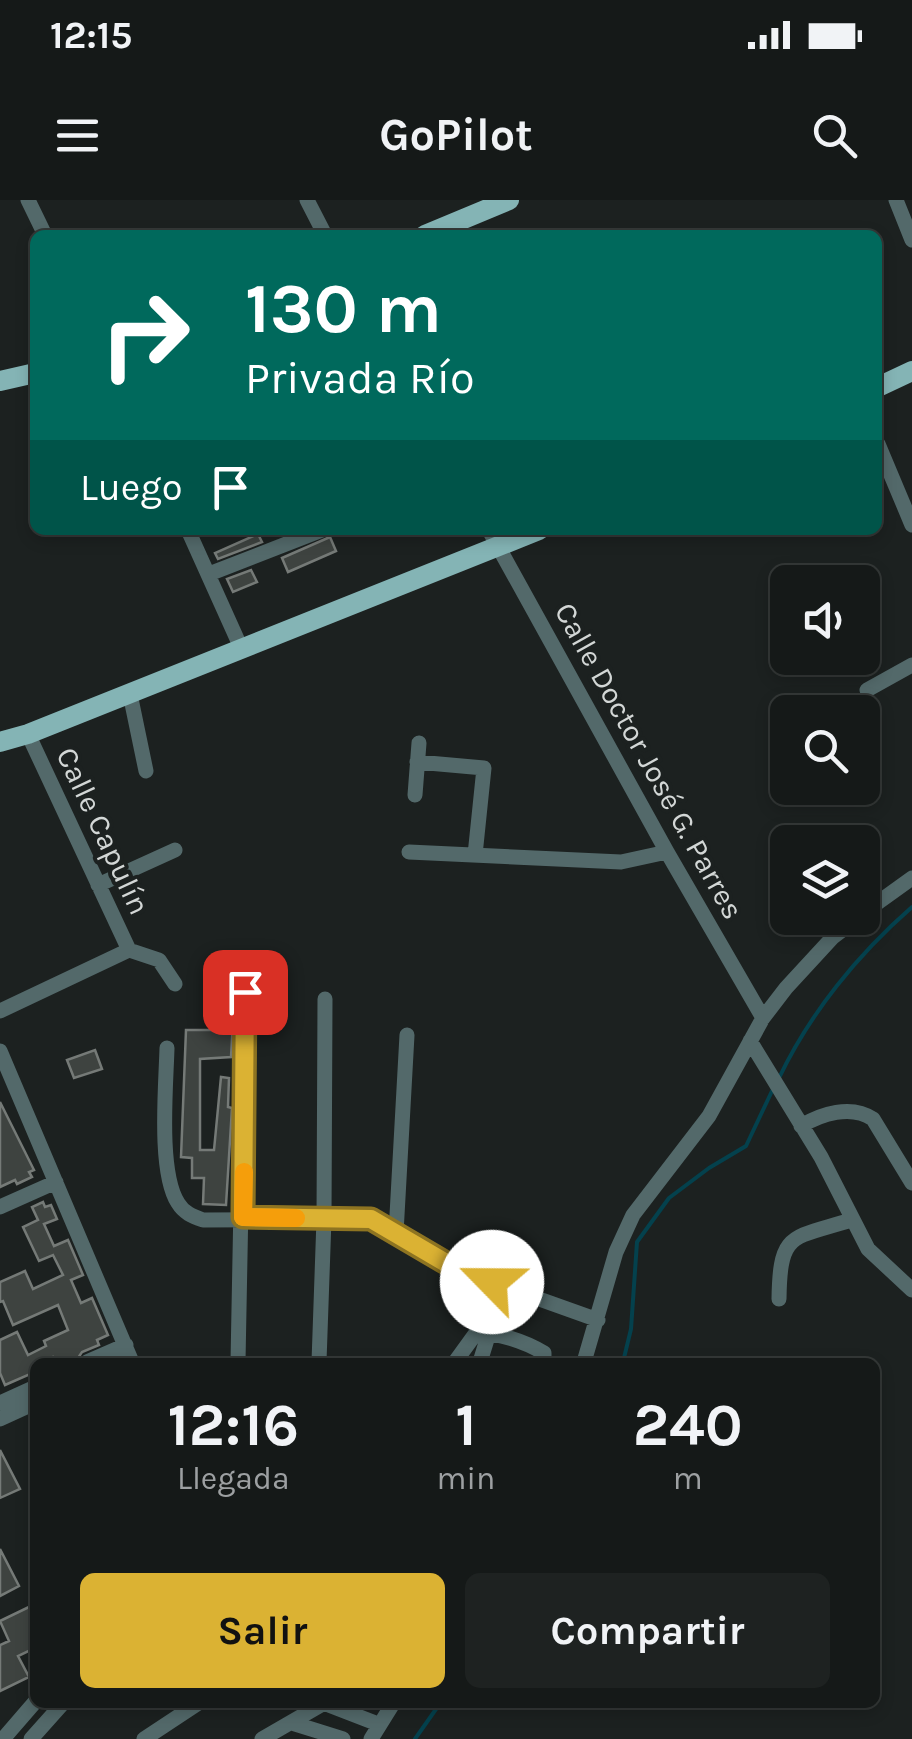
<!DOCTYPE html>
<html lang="es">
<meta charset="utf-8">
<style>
:root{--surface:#151918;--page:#1e2221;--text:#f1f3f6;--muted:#9da0a2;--line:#343837;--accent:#dbb233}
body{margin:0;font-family:Karla,sans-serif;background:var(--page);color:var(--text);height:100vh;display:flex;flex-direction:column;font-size:38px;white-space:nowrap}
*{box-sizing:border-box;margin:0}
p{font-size:32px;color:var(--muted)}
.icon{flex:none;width:55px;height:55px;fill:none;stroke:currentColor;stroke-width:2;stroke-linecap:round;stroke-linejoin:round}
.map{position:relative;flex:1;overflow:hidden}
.side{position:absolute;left:30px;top:1158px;width:850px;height:350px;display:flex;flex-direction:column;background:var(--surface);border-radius:15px;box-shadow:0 5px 15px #0003,0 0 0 2px var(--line)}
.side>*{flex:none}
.hud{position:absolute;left:30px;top:30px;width:852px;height:305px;border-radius:15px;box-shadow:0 5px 15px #0003,0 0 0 2px var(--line);background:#00695c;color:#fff;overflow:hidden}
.tools{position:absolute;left:770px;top:365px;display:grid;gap:20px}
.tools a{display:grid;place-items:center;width:110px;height:110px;border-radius:15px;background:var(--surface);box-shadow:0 5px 15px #0003,0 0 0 2px var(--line);font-size:50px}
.pin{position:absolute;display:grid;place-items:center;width:85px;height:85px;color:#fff;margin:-42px;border-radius:20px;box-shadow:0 5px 15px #0006}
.me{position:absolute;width:110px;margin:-55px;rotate:293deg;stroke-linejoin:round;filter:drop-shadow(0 0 8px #0008)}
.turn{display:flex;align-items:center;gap:35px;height:210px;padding:0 50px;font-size:45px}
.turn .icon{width:130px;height:130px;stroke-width:2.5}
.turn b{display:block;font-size:70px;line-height:85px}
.then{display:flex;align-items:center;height:95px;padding:0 50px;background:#0003;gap:20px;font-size:38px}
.eta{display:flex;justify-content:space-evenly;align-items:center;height:170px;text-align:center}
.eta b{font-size:60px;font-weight:700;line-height:70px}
.button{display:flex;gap:20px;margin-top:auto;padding:20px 50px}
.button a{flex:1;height:115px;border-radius:15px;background:var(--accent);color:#111;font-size:40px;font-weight:700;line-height:115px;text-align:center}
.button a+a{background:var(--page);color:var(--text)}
.status{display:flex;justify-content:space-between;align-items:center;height:70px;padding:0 50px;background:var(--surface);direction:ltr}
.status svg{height:28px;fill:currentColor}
header{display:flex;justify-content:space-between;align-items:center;height:130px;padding:0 50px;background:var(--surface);font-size:45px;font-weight:700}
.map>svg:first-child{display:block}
</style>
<div class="status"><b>12:15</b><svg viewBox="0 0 49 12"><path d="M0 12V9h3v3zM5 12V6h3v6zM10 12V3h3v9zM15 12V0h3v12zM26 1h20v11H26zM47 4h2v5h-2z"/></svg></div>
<header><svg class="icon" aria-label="menu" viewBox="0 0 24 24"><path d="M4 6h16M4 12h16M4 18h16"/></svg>GoPilot<svg class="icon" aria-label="search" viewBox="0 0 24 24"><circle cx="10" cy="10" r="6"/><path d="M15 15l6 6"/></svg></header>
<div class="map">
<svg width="912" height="1539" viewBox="0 0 912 1539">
<rect width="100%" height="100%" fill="#1c2120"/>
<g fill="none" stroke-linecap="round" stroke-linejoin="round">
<path stroke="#04414d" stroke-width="4" d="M779 878C810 813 858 754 912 707
M623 1162 631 1129 637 1042 669 998 709 968 746 946 772 891
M415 1539 441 1502"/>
</g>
<path fill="#3e4340" stroke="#757a77" stroke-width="2.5" d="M258 334 262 342 218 359 215 353Z
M330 337 336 351 288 372 282 358Z
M251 370 257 382 233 392 227 379Z
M223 821H233L231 857 200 859V950H214L221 877 229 878 228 907 232 908 226 1005 203 1004 204 978H192V958L181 957 186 830H223Z
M95 850 102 869 74 878 67 860Z
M0 902 34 970 29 972 32 977 17 984 15 980 0 987Z
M43 1002 45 1007 51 1005 57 1019 44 1024 54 1046 68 1040 83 1075 71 1080 81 1103 92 1098 108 1135 97 1140 99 1145 82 1152 76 1161 56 1162 53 1157 35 1162V1172L5 1185 0 1173V1140L17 1132 28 1155 46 1146 44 1141 68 1130 58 1105 13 1125 3 1101 0 1102V1082L25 1071 33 1089 63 1075 53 1055 39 1061 23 1027 38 1020 32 1007Z
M0 1250 20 1289 0 1298Z
M0 1349 19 1386 0 1396Z
M29 1407 35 1418V1448L18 1456 29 1477 0 1491V1445L9 1441 0 1421Z"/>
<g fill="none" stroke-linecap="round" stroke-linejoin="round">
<path stroke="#53696a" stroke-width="15" d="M28 0 45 35
M307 0 325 35
M896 0 912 40
M878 244 912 325
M188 330 242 450
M489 330 667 652 763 818
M209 374 322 330
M867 490 912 465
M130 494 146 571
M28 534 129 750
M417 562 484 568 475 655
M415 595 419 543
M409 652 621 662 667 652
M98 685 175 650
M862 714 912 678
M129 750 159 760 175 784
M0 811 129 750
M750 841 821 957 868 1049 912 1090
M167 848C166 886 158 972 178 1003 184 1013 192 1016 203 1020L371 1019 458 1070 598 1120
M0 851 132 1162
M801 926C821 914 851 904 873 919L912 983
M0 1007 56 982
M396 1033 407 835
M779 1099C780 1031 791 1039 851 1020
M87 1162 126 1145
M238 1162 245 792
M319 1162 324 1019 325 799
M455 1162 476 1133C499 1133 524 1141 544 1153V1162
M480 1162 489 1133
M584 1162 616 1052 633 1015 709 916 763 818 786 788 833 737 858 718
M0 1203 35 1187
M0 1219 35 1203
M321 1502 378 1524
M292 1523 343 1539
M3 1539 35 1502
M31 1539 64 1502
M144 1539 200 1502
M262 1539 326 1502
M371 1539 394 1502"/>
<path stroke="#84b4b5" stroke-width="20" d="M425 35 509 0
M0 181 35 173
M878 187 912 171
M0 542 28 534 539 330"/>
</g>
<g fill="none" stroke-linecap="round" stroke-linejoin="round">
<defs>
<path id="route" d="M245 792 243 1017 371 1019 458 1070 492 1082"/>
</defs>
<use href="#route" stroke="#8e7421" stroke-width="25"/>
<use href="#route" stroke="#dbb233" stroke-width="18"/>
<path stroke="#f59e0b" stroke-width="18" d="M244 972 243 1017 296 1018"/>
</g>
<g text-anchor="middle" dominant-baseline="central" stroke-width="8" stroke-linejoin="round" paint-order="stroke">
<g font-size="30" fill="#d3d7d6" stroke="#1c2120">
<text transform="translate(649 561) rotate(61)">Calle Doctor José G. Parres</text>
<text transform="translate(103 631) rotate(65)">Calle Capulín</text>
</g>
</g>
</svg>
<div class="tools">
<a><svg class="icon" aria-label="sound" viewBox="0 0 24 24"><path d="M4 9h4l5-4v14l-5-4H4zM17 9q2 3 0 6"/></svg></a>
<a><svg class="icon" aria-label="search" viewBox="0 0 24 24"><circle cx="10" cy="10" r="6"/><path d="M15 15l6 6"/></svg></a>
<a><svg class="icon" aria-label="layers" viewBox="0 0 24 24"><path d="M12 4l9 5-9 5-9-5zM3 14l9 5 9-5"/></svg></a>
</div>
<div class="pin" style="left:245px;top:792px;background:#d93025"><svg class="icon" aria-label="arrive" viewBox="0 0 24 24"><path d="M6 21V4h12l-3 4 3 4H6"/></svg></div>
<svg class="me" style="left:492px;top:1082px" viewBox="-20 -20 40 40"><circle r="19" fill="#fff"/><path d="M0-13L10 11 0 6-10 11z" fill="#dbb233"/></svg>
<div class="hud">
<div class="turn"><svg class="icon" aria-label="right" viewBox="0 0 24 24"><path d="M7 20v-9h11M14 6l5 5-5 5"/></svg><div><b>130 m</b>Privada Río</div></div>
<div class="then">Luego<svg class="icon" aria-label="arrive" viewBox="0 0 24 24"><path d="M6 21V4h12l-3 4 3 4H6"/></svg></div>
</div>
<section class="side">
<div class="eta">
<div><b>12:16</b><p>Llegada</p></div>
<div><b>1</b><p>min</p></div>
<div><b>240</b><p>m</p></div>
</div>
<div class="button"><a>Salir</a><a>Compartir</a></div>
</section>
</div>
